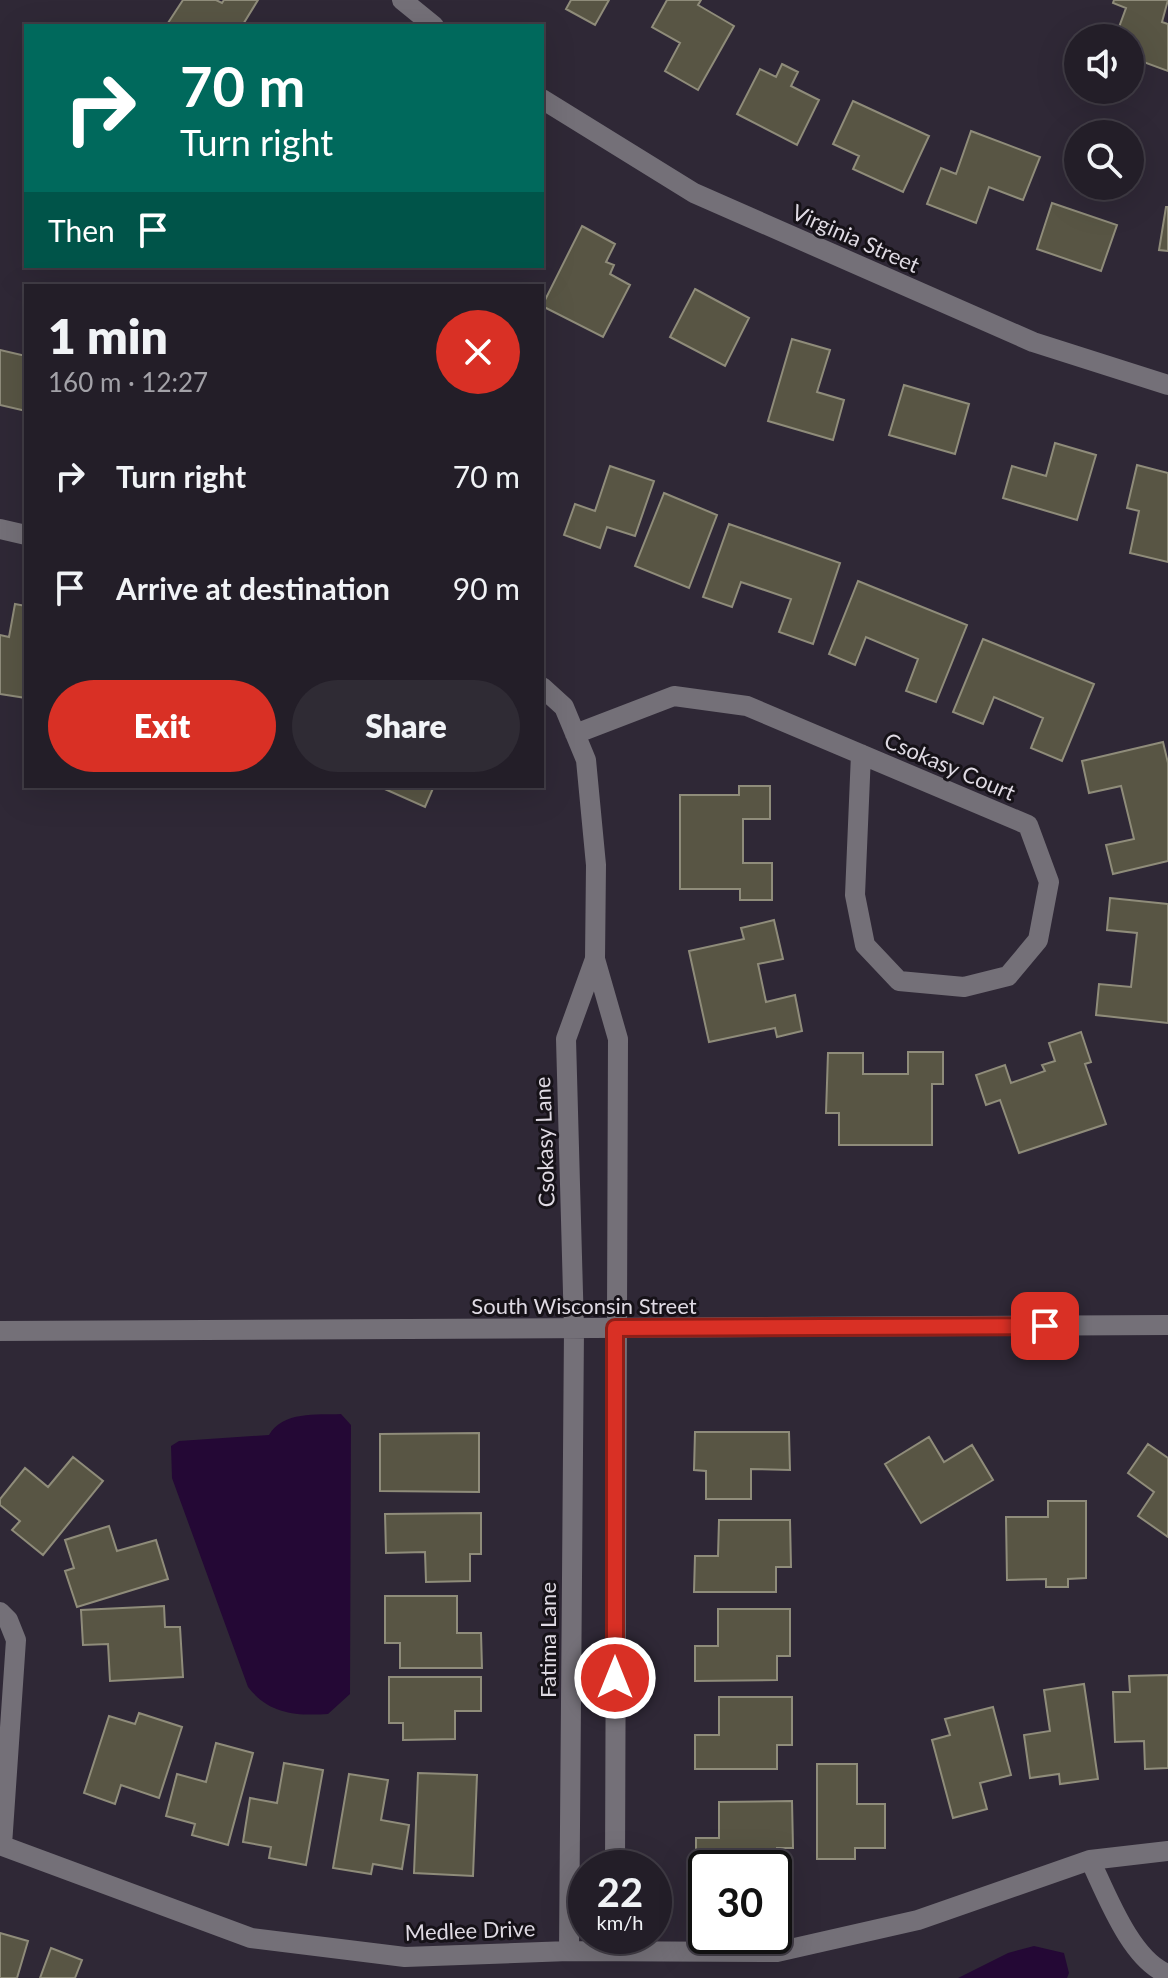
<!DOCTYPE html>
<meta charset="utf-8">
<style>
:root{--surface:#231e28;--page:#2f2b34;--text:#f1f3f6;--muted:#a3a2a8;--line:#403c45;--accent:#d93025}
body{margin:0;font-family:Lato,sans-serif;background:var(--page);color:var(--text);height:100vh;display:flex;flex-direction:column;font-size:30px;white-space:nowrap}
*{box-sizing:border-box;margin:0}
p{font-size:26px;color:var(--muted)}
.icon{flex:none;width:44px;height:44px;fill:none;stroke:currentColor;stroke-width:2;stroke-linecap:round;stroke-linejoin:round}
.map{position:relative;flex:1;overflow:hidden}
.drawer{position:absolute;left:24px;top:284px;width:520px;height:504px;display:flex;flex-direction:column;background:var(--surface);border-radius:0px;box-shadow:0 8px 32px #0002,0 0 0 2px var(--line)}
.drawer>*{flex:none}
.hud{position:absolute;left:24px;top:24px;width:520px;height:244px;border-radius:0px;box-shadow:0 8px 32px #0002,0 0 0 2px var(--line);background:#00695c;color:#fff;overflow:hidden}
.fabs{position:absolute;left:1064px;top:24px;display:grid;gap:16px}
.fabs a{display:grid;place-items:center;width:80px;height:80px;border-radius:50%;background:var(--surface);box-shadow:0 8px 32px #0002,0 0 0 2px var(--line);font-size:40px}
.speed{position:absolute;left:568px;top:1850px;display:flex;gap:16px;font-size:40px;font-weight:700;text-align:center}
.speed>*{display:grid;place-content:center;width:104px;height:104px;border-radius:50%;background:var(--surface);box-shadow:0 8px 32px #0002,0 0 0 2px var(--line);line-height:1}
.speed small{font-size:20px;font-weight:400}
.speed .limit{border:4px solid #111;border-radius:12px;background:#fff;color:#111}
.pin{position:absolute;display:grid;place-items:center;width:68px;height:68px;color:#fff;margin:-34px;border-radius:16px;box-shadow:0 4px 12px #0006}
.me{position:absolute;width:88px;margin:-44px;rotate:0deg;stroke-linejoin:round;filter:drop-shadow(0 0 6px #0008)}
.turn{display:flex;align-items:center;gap:28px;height:168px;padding:0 24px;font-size:36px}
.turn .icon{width:104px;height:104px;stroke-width:2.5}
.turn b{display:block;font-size:56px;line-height:68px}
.then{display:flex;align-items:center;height:76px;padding:0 24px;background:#0003;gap:16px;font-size:30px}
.round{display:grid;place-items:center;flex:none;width:84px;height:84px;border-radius:42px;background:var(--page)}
.summary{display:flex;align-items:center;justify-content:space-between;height:136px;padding:0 24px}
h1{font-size:48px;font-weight:800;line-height:60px}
.button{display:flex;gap:16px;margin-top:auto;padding:16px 24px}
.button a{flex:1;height:92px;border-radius:48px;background:var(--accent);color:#fff;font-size:32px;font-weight:800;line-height:92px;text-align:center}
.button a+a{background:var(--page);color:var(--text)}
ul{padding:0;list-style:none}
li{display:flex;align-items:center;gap:24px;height:112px;padding:0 24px}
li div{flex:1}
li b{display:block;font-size:30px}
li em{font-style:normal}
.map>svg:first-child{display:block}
</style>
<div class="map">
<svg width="1168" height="1978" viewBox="0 0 1168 1978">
<rect width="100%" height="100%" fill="#2f2836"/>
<path fill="#240835" d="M341 1414 351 1425 350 1694 328 1714C296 1716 269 1714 248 1687L172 1478 171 1446 179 1441 269 1435C283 1411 316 1415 341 1414Z
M1034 1946 1064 1953 1069 1973 1067 1978H958L1008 1953Z"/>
<path fill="#585544" stroke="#8f8c7a" stroke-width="2" d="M183 0H216L222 3 224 0H258L242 26H166Z
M571 0H609L595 25 566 9Z
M667 0H701L698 5 734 26 698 90 665 71 680 43 652 27Z
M1114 0H1168L1162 22 1168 24V71L1130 57V38H1115L1126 8 1113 3Z
M782 64 798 72 791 86 819 100 797 145 737 114 760 69 776 77Z
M853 101 929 136 903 192 853 169 859 156 833 144Z
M971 131 1040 157 1023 200 989 187 976 223 927 204 941 168 956 174Z
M1052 203 1117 225 1101 271 1037 249Z
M1166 207H1168V251L1159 250Z
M582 226 615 244 606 262 614 265 610 274 630 285 603 337 542 306Z
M695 289 749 318 725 366 670 337Z
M792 339 830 350 817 392 844 400 833 440 768 421Z
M0 350 26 356V411L0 405Z
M904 385 969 404 955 454 889 435Z
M1055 443 1096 455 1077 520 1003 498 1012 466 1046 476Z
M1137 465 1168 473V562L1130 553 1139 511 1127 508Z
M610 466 654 481 635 536 607 527 600 548 564 535 575 504 595 511Z
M664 493 717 515 689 588 635 566Z
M729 524 840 563 813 644 779 632 791 599 741 582 732 607 703 597Z
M858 581 967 625 936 702 906 691 918 659 866 637 855 665 829 654Z
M15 604 26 606V698L0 694V635L9 637Z
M983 639 1094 684 1062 761 1031 748 1043 718 994 697 983 724 953 712Z
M1163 742 1168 763V861L1113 874 1106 845 1134 839 1121 786 1089 793 1082 761Z
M378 786H434L425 807Z
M739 786H770V819H743V863H772V900H740V889H680V795H739Z
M1110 898 1168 904V1023L1096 1015 1099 984 1131 987 1137 933 1107 930Z
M774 920 783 959 758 964 766 1002 795 995 802 1031 777 1037 775 1028 709 1042 689 951 744 939 741 928Z
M1081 1032 1091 1062 1085 1064 1106 1124 1019 1153 1000 1100 986 1105 976 1075 1005 1065 1011 1083 1045 1071 1042 1065 1055 1061 1049 1043Z
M908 1052H943V1084H932V1145H839V1113H826L828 1053H863V1074H908Z
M695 1432H789L790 1470 751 1469V1499H706V1471L694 1470Z
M479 1433V1492L380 1491V1434Z
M929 1437 944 1462 972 1445 993 1480 921 1523 885 1464Z
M1148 1444 1168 1458V1537L1138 1516 1154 1492 1128 1473Z
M73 1457 103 1481 43 1555 12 1530 20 1521 0 1505V1499L25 1468 48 1487Z
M1048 1501H1086V1578L1068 1579V1587H1046V1579L1007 1580 1006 1517H1048Z
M481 1513V1554H470V1581L426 1582 425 1552 386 1553 385 1514Z
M719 1520H790L791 1567H776V1592H694L695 1556H718Z
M109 1526 117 1551 156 1540 168 1579 77 1607 65 1571 74 1568 65 1540Z
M385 1596H457V1633H481L482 1668H400V1643H385Z
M164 1606 165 1627H180L183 1677 110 1681 108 1644 83 1645 81 1610Z
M718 1609H790V1656H777V1680L695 1681V1646H718Z
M1168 1675V1768L1145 1769 1144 1741 1115 1742 1113 1692H1130L1129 1676Z
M389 1677H481V1711H455V1739L403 1740V1723H389Z
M1084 1684 1098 1779 1060 1784 1059 1774 1030 1778 1024 1735 1050 1731 1044 1690Z
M719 1697H792V1745H777V1769H695V1735H719Z
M993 1707 1011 1775 980 1783 987 1809 953 1818 932 1740 950 1735 945 1719Z
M139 1713 182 1727 159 1798 121 1785 115 1804 84 1793 109 1716 135 1724Z
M216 1743 253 1753 228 1845 192 1835 195 1824 166 1816 177 1774 206 1782Z
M284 1763 323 1770 306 1865 269 1858 271 1847 243 1842 250 1798 277 1803Z
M817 1764H857V1804H885V1848H855V1859H817Z
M418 1773 477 1775 473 1876 414 1873Z
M349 1774 388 1780 381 1820 409 1825 402 1869 373 1864 371 1874 333 1868Z
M792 1801 793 1848H777V1873L774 1868H706V1874H696V1838H719V1802Z
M0 1933 28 1941 17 1978H0Z
M51 1948 82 1960 75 1978H40Z"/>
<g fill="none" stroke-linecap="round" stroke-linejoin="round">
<path stroke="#747078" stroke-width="20" d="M402 0 434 26
M542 99 694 193 1033 342 1168 385
M0 529 26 535
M542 687 564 707 586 760 596 865 595 959 618 1039 615 1868
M575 734 674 696 747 706 1028 825 1049 882 1038 940 1008 976 964 987 899 981 865 945 855 895 861 754
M0 1331 1168 1325
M0 1612 8 1620 16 1640 2 1845
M0 1845 251 1938 405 1957 569 1951 777 1952 918 1920 1090 1860 1168 1851
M1090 1860C1106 1893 1131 1961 1168 1974
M569 1951 574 1329 566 1039 595 959"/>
</g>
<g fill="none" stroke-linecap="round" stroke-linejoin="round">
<defs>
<path id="route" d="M615 1678V1328L1045 1326"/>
</defs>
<use href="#route" stroke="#8d1f18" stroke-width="20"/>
<use href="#route" stroke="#d93025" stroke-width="14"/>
</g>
<g text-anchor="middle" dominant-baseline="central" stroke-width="6" stroke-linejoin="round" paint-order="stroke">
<g font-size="22" fill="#dfdae3" stroke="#161218">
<text transform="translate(856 238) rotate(24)">Virginia Street</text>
<text transform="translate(950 766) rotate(23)">Csokasy Court</text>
<text transform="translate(544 1142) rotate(-92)">Csokasy Lane</text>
<text x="584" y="1305">South Wisconsin Street</text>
<text transform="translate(547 1640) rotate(-90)">Fatima Lane</text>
<text transform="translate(470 1930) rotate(-2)">Medlee Drive</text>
</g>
</g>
</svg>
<div class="fabs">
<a><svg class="icon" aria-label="sound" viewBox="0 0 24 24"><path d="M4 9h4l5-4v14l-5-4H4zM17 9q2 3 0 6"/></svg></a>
<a><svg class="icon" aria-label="search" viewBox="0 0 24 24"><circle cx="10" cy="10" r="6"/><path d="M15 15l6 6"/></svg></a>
</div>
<div class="speed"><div>22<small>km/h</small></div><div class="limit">30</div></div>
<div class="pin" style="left:1045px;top:1326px;background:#d93025"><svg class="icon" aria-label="arrive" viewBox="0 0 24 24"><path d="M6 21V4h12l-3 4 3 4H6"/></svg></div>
<svg class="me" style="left:615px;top:1678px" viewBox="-20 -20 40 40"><circle r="17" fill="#d93025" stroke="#fff" stroke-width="3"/><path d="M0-11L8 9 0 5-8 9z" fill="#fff"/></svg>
<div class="hud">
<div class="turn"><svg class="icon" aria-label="right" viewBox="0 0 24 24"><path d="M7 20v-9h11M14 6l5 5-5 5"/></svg><div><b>70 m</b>Turn right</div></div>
<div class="then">Then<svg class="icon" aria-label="arrive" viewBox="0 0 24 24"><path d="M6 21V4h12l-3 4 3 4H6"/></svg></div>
</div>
<section class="drawer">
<div class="summary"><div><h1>1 min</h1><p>160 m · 12:27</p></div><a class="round" style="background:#d93025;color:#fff"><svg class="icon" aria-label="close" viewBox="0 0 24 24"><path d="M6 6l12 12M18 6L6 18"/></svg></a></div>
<ul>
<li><svg class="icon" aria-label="right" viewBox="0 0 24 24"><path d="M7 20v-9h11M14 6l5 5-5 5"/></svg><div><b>Turn right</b></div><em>70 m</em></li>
<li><svg class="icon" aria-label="arrive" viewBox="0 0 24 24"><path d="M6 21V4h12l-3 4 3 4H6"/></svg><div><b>Arrive at destination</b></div><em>90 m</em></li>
</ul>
<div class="button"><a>Exit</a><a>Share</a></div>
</section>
</div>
